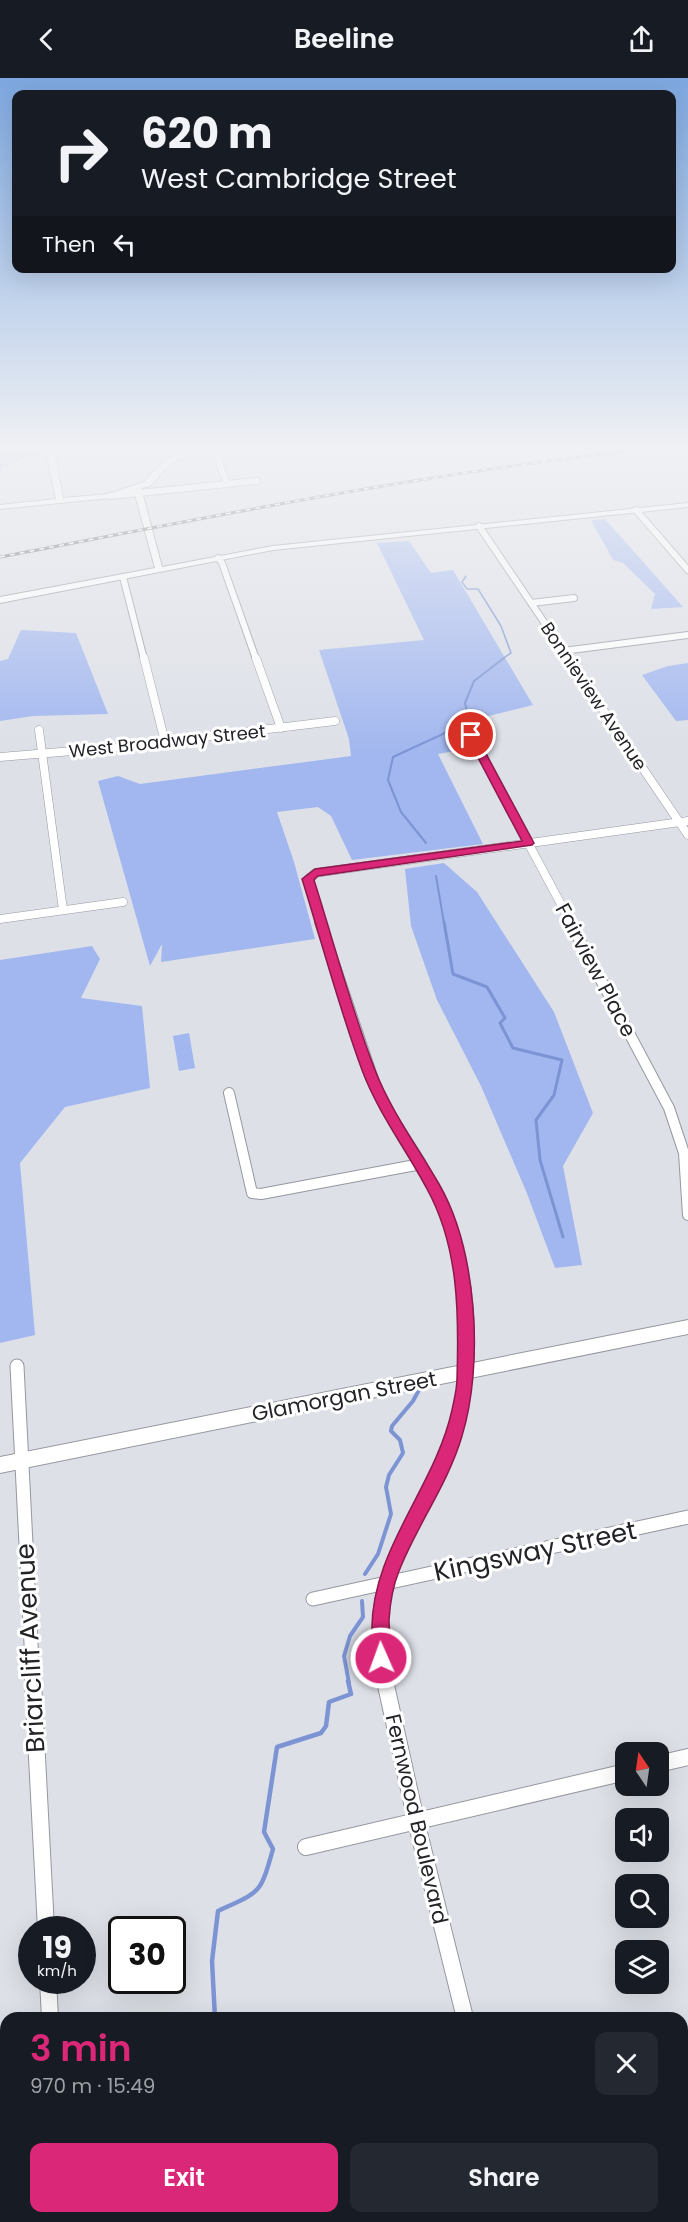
<!DOCTYPE html>
<meta charset="utf-8">
<style>
:root{--surface:#171b24;--page:#242831;--text:#f1f3f6;--muted:#9ea1a6;--accent:#db2777}
body{margin:0;font-family:Poppins,sans-serif;background:var(--page);color:var(--text);height:100vh;display:flex;flex-direction:column;font-size:22px;white-space:nowrap}
*{box-sizing:border-box;margin:0}
p{font-size:20px;color:var(--muted)}
.icon{flex:none;width:33px;height:33px;fill:none;stroke:currentColor;stroke-width:2;stroke-linecap:round;stroke-linejoin:round}
.map{position:relative;flex:1;overflow:hidden}
.drawer{position:absolute;left:0px;top:1934px;width:688px;height:212px;display:flex;flex-direction:column;background:var(--surface);border-radius:18px 18px 0 0;box-shadow:0 6px 24px #0002}
.drawer>*{flex:none}
.banner{position:absolute;left:12px;top:12px;width:664px;height:183px;border-radius:12px;box-shadow:0 6px 24px #0002;background:#171b24;color:var(--text);overflow:hidden}
.needle{width:39px;rotate:347deg}
.tools{position:absolute;left:615px;top:1664px;display:grid;gap:12px}
.tools a{display:grid;place-items:center;width:54px;height:54px;border-radius:12px;background:var(--surface);box-shadow:0 6px 24px #0002;font-size:30px}
.speed{position:absolute;left:18px;top:1838px;display:flex;gap:12px;font-size:30px;font-weight:700;text-align:center}
.speed>*{display:grid;place-content:center;width:78px;height:78px;border-radius:50%;background:var(--surface);box-shadow:0 6px 24px #0002;line-height:1}
.speed small{font-size:15px;font-weight:400}
.speed .limit{border:3px solid #111;border-radius:9px;background:#fff;color:#111}
.pin{position:absolute;display:grid;place-items:center;width:51px;height:51px;color:#fff;margin:-26px;border:3px solid #fff;border-radius:50%;box-shadow:0 2px 6px #0007}
.me{position:absolute;width:66px;margin:-33px;rotate:358deg;stroke-linejoin:round;filter:drop-shadow(0 0 4px #0008)}
.turn{display:flex;align-items:center;gap:21px;height:126px;padding:0 30px;font-size:27px}
.turn .icon{width:78px;height:78px;stroke-width:2.5}
.turn b{display:block;font-size:42px;line-height:51px}
.then{display:flex;align-items:center;height:57px;padding:0 30px;background:#0003;gap:12px;font-size:22px}
.round{display:grid;place-items:center;flex:none;width:63px;height:63px;border-radius:12px;background:var(--page)}
.overview{display:flex;align-items:center;justify-content:space-between;height:102px;padding:0 30px}
h1{font-size:36px;font-weight:600;line-height:45px;color:var(--accent)}
.cta{display:flex;gap:12px;margin-top:auto;padding:12px 30px}
.cta a{flex:1;height:69px;border-radius:12px;background:var(--accent);color:#fff;font-size:24px;font-weight:600;line-height:69px;text-align:center}
.cta a+a{background:var(--page);color:var(--text)}
header{display:flex;justify-content:space-between;align-items:center;height:78px;padding:0 30px;background:var(--surface);font-size:27px;font-weight:600}
.map>svg:first-child{display:block}
</style>
<header><svg class="icon" aria-label="back" viewBox="0 0 24 24"><path d="M15 5l-7 7 7 7"/></svg>Beeline<svg class="icon" aria-label="share" viewBox="0 0 24 24"><path d="M12 15V3M7 8l5-5 5 5M5 13v7h14v-7"/></svg></header>
<div class="map">
<svg width="688" height="2144" viewBox="0 0 688 2144">
<rect width="100%" height="100%" fill="#dde0e7"/>
<path fill="#a2b7ef" d="M0 373H43V376L3 384 0 397Z
M605 441 683 529 651 531 655 516 623 485 613 482 591 442Z
M409 463 431 495 453 492 533 627 476 641 473 652 462 656 470 670 438 676 483 766 352 782 331 738 318 729 277 734 294 784 315 861 161 884 162 866 150 888 98 703 118 698 140 706 351 678 349 661 319 572 424 562 377 465Z
M21 552 76 555 108 636 33 638 0 643V583L8 581Z
M688 585V642L676 643 642 597 668 588Z
M444 785 477 814 554 934 593 1035 563 1088 582 1187 555 1190 526 1113 481 1008 437 922 411 848 405 791Z
M92 868 100 881 81 920 142 928 150 1010 65 1029 20 1085 35 1257 0 1265V882Z
M189 955 195 990 179 993 173 958Z"/>
<g fill="none" stroke-linecap="round" stroke-linejoin="round">
<path stroke="#7c94d4" stroke-width="1.5" d="M0 388 10 386 34 373
M466 498 462 504 467 511H478L501 548 511 575 502 581"/>
<path stroke="#7c94d4" stroke-width="2" d="M426 765 401 734 388 702 393 679 469 644 465 625 474 603 504 580
M436 798 444 845"/>
<path stroke="#7c94d4" stroke-width="3" d="M444 844 453 896 487 909 505 940 500 945 513 970 562 982 554 1017 536 1042 540 1082 563 1159"/>
<path stroke="#7c94d4" stroke-width="4" d="M365 1496 378 1476 391 1436 386 1409 389 1397 403 1375 400 1362 391 1353 392 1348 413 1323 419 1312
M349 1605 344 1578 350 1558 363 1539 362 1523"/>
<path stroke="#7c94d4" stroke-width="4.5" d="M215 1940 212 1883 218 1833C261 1813 260 1817 273 1771L264 1754 277 1669 321 1655 326 1648 329 1624 351 1616 348 1603
M247 2139 248 2144"/>
<defs>
<path id="minor-far4" d="M215 373 227 406
M110 418 257 403
M636 432 688 492
M479 448 569 581
M218 480 222 485 256 581
M123 499 144 581
M531 525 574 520
M563 573 688 557"/>
<path id="minor-far3" d="M144 580 165 664
M256 580 281 650
M568 580 688 757
M39 652 63 832
M471 658 571 845
M0 679 121 669 335 643
M0 841 123 824
M320 845 308 801 315 795 688 743"/>
<path id="minor-far2" d="M320 844 375 1007C387 1035 404 1058 420 1084 437 1114 451 1146 458 1180
M570 844 669 1030 684 1075 688 1137
M229 1015 252 1115 261 1116 421 1086"/>
<path id="minor-far1" d="M17 1288 33 1605
M313 1521 688 1439
M385 1605C375 1546 381 1503 409 1450 422 1426 437 1403 447 1377 471 1315 473 1243 458 1178"/>
<path id="minor" d="M33 1603 46 1851
M385 1603 417 1747 465 1940
M658 1686 688 1679
M306 1769 626 1694
M48 1902 50 1940
M682 2085 688 2083
M61 2139 62 2144
M504 2144 518 2139"/>
<path id="tertiary" d="M46 373H54L63 420 109 416 144 404 164 382 187 373H196L170 386 150 408 141 410 162 489 273 468 688 425V429L273 472 0 525V519L155 490 134 413 110 420 0 431V427L56 421Z
M688 1242V1256L0 1395V1379Z"/>
</defs>
<use href="#minor-far4" stroke="#95989f" stroke-width="8"/>
<use href="#minor-far3" stroke="#95989f" stroke-width="9"/>
<use href="#minor-far2" stroke="#95989f" stroke-width="12"/>
<use href="#minor-far1" stroke="#95989f" stroke-width="15"/>
<use href="#minor" stroke="#95989f" stroke-width="18"/>
<use href="#tertiary" stroke="#95989f" stroke-width="2"/>
<use href="#minor-far4" stroke="#fff" stroke-width="6"/>
<use href="#minor-far3" stroke="#fff" stroke-width="8"/>
<use href="#minor-far2" stroke="#fff" stroke-width="10"/>
<use href="#minor-far1" stroke="#fff" stroke-width="13"/>
<use href="#minor" stroke="#fff" stroke-width="16"/>
<use href="#tertiary" fill="#fff" fill-rule="evenodd"/>
<defs>
<path id="rail" d="M0 479C209 439 417 397 629 373"/>
</defs>
<use href="#rail" stroke="#64666b" stroke-width="3"/>
<use href="#rail" stroke="#fff" stroke-width="1.5" stroke-dasharray="5" stroke-linecap="butt"/>
</g>
<linearGradient id="sky" x2="0" y2="1"><stop stop-color="#7da7e0"/><stop offset="0.55" stop-color="#f0f1f4"/><stop offset="1" stop-color="#f0f1f4" stop-opacity="0"/></linearGradient>
<rect width="688" height="673" fill="url(#sky)"/>
<path fill="#db2777" stroke="#8e194d" stroke-width="1.5" d="M468 655 476 657 534 765 532 767 318 798 314 802C334 865 351 930 375 992 391 1033 417 1068 439 1106 477 1172 484 1286 462 1358 448 1406 417 1447 399 1493 393 1508 390 1526 389 1542 389 1557 394 1573 388 1587L381 1590 375 1587C371 1577 372 1566 372 1556 369 1474 435 1410 452 1332 454 1322 457 1311 457 1301 459 1236 459 1169 427 1111 406 1071 378 1035 362 992 339 930 322 865 302 801L315 791 522 763 466 657Z"/>
<g text-anchor="middle" dominant-baseline="central" stroke-width="6" stroke-linejoin="round" paint-order="stroke">
<g font-size="18" fill="#232427" stroke="#fff">
<text transform="translate(594 618) rotate(56)">Bonnieview Avenue</text>
<text transform="translate(167 663) rotate(-6)">West Broadway Street</text>
</g>
<g font-size="21" fill="#232427" stroke="#fff">
<text transform="translate(596 892) rotate(62)">Fairview Place</text>
<text transform="translate(344 1318) rotate(-11)">Glamorgan Street</text>
<text transform="translate(417 1741) rotate(77)">Fernwood Boulevard</text>
</g>
<g font-size="26" fill="#232427" stroke="#fff">
<text transform="translate(535 1473) rotate(-12)">Kingsway Street</text>
<text transform="translate(30 1570) rotate(-93)">Briarcliff Avenue</text>
</g>
</g>
</svg>
<div class="tools">
<a><svg class="needle" viewBox="-14 -14 28 28"><path d="M0-13l5 13h-10z" fill="#e53935"/><path d="M0 13l5-13h-10z" fill="#9ea1a6"/></svg></a>
<a><svg class="icon" aria-label="sound" viewBox="0 0 24 24"><path d="M4 9h4l5-4v14l-5-4H4zM17 9q2 3 0 6"/></svg></a>
<a><svg class="icon" aria-label="search" viewBox="0 0 24 24"><circle cx="10" cy="10" r="6"/><path d="M15 15l6 6"/></svg></a>
<a><svg class="icon" aria-label="layers" viewBox="0 0 24 24"><path d="M12 4l9 5-9 5-9-5zM3 14l9 5 9-5"/></svg></a>
</div>
<div class="speed"><div>19<small>km/h</small></div><div class="limit">30</div></div>
<div class="pin" style="left:471px;top:657px;background:#d93025"><svg class="icon" aria-label="arrive" viewBox="0 0 24 24"><path d="M6 21V4h12l-3 4 3 4H6"/></svg></div>
<svg class="me" style="left:381px;top:1580px" viewBox="-20 -20 40 40"><circle r="17" fill="#db2777" stroke="#fff" stroke-width="3"/><path d="M0-11L8 9 0 5-8 9z" fill="#fff"/></svg>
<div class="banner">
<div class="turn"><svg class="icon" aria-label="right" viewBox="0 0 24 24"><path d="M7 20v-9h11M14 6l5 5-5 5"/></svg><div><b>620 m</b>West Cambridge Street</div></div>
<div class="then">Then<svg class="icon" aria-label="left" viewBox="0 0 24 24"><path d="M17 20v-9H6M10 6l-5 5 5 5"/></svg></div>
</div>
<section class="drawer">
<div class="overview"><div><h1>3 min</h1><p>970 m · 15:49</p></div><a class="round"><svg class="icon" aria-label="close" viewBox="0 0 24 24"><path d="M6 6l12 12M18 6L6 18"/></svg></a></div>
<div class="cta"><a>Exit</a><a>Share</a></div>
</section>
</div>
